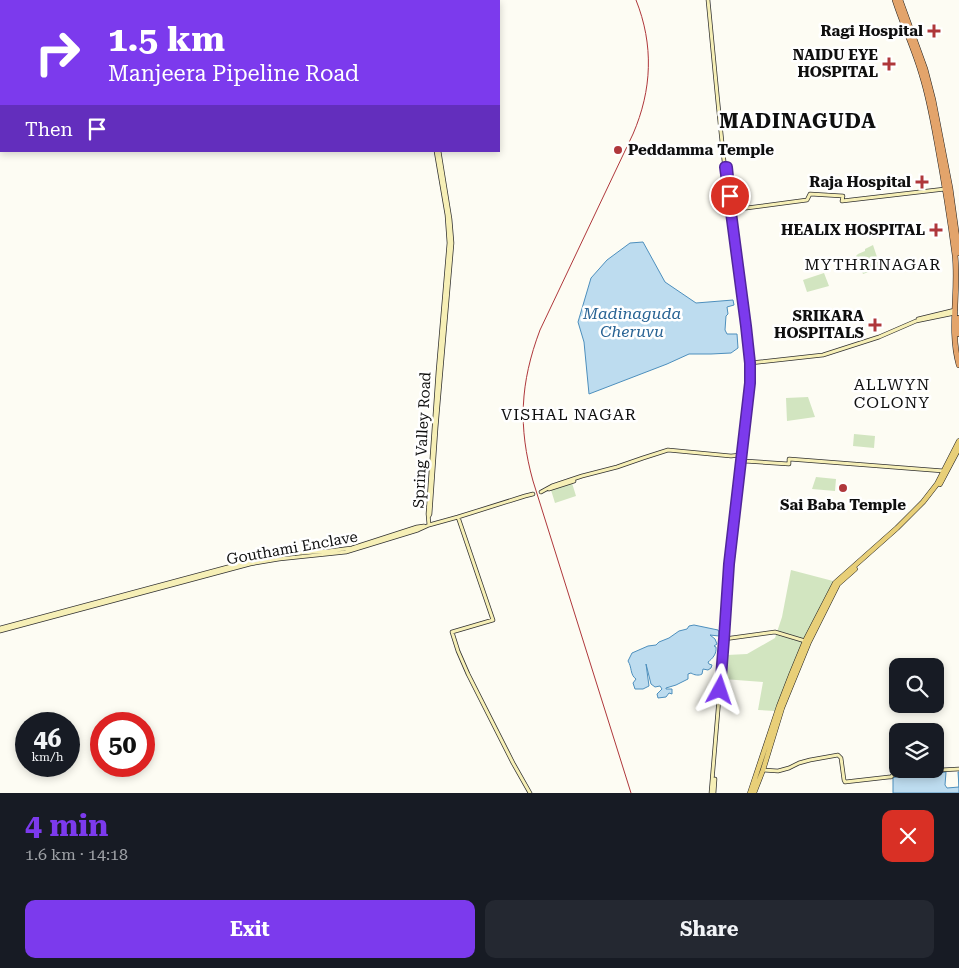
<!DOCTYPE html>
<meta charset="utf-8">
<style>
:root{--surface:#171b24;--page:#242831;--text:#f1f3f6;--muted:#9ea1a6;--accent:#7c3aed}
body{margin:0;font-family:"Roboto Serif",serif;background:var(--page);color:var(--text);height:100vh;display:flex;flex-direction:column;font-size:19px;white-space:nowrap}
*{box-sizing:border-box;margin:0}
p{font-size:16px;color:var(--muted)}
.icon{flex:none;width:28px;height:28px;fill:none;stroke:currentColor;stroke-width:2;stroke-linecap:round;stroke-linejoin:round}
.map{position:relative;height:793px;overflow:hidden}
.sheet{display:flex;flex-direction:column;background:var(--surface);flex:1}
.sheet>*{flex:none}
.banner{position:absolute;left:0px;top:0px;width:500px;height:152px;box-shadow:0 2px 8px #0003;background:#7c3aed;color:#fff;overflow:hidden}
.fabs{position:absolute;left:889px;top:658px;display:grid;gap:10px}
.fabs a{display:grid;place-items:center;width:55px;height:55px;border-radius:10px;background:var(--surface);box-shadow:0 2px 8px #0003;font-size:25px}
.speed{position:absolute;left:15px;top:712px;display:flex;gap:10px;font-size:25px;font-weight:700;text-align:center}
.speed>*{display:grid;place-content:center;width:65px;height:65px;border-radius:50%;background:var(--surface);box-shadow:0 2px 8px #0003;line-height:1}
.speed small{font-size:12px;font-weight:400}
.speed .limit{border:8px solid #d22;background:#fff;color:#111}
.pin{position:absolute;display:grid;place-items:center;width:42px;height:42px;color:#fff;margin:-21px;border:2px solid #fff;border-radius:50%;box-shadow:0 1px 5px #0007}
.me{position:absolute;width:55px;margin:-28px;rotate:5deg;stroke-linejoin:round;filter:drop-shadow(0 0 4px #0008)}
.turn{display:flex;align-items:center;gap:18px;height:105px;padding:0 25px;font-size:22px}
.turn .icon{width:65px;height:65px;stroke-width:2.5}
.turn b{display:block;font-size:35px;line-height:42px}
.then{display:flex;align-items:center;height:48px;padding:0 25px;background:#0003;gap:10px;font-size:19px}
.round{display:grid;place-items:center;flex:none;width:52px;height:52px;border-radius:10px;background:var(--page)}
.overview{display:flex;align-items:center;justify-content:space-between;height:85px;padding:0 25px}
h1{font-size:30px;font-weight:700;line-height:38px;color:var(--accent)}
.primary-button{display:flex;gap:10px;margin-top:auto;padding:10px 25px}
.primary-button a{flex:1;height:58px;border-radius:10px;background:var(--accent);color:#fff;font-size:20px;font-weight:700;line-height:58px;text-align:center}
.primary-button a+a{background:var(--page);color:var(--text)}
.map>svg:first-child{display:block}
</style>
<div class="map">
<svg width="959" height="793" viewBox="0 0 959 793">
<rect width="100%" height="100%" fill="#fdfcf3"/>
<path fill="#d2e5c0" d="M873 245 880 266V268L863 274 856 256 858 254 865 251V249Z
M824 273 829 286 807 292 803 280Z
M808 397 815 417 787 421 786 398Z
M854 434 875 436 874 448 853 446Z
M816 477 836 479 835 491 812 489Z
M572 483 576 496 555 503 551 490Z
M791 570 833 581 775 711 758 710 763 682 723 679 727 655 747 654 775 638 782 617Z"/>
<path fill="#bddcef" stroke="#4d8fbd" d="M643 242 665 282 696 303 733 300 734 305 727 307 728 314 726 316 725 330 727 334H737L738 348 731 353 711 354H689L667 364 589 394 584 342 578 322 591 278 607 260 630 243Z
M694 625 718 630 719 632V636L710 635 715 639 717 644 714 646 716 647C717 654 712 659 708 662L709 664 712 665 711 668 708 670 703 669 702 674C699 676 694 675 691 673L688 674V679L676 685 666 688V689H672V694L669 693 666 697 658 698 657 694 662 689 660 686 655 687 651 684 646 664 649 686 643 689H635L633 683 636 679C630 675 632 667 628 661L632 653 648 646 656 645 659 642 669 638 679 631 687 629 689 626Z
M913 771 927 774 946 772 945 785 947 788 959 787 958 772H959V793H893V778Z"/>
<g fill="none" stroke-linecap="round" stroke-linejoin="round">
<defs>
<path id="secondary" d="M231 0 233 1
M239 0 241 1
M409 0 410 1
M412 0V1
M708 0C715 71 721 142 730 212 737 269 749 326 750 383L729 564 724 639 711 793
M360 1 362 0
M369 1 371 0
M731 210 807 200 810 194 843 196 842 201 945 189
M918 319 955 310
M750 363 823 355 879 337 916 321 955 313
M744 461 789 464V459L944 471
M549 489 574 481
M541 492 552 486 582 476 617 467 643 458 668 450 731 456 741 455
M429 516 430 514 436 428 452 243 450 219 439 151
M458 517 493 620 452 632 458 651 468 674 513 763 530 793
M429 525 428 514 438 372 449 243 447 215 436 151
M727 623 732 565 746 440
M0 628 257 559 289 554 328 551 352 548 417 527 424 526
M0 631 250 564 279 559 346 552 418 530 429 525 458 517 525 496 533 494
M724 639 775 632 805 641
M917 769 940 770 959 769
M763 770 778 771 789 768 799 763 810 760 838 755 841 758 844 780 845 782 889 777H891L898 769
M714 793 715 779"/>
<path id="primary" d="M940 484 959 448
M750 793 779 706 791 675 805 641 835 583 897 528 923 502 937 484 959 441
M754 793 763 770 782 708 809 642 838 584 855 569"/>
<path id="highway" d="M895 0C903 25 915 50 922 75 929 97 933 120 937 142 944 180 950 217 955 255 959 292 949 329 959 365
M900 0 925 69 933 100 950 188 959 253
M959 318V334"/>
</defs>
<use href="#secondary" stroke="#313131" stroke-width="4.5"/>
<use href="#primary" stroke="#202020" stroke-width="5.5"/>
<use href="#highway" stroke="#202020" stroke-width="6"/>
<use href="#secondary" stroke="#f6efb6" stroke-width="3"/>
<use href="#primary" stroke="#e8cf78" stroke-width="4.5"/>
<use href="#highway" stroke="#e3a46b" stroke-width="5"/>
<path stroke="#af373b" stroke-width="1" d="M631 793 533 481C518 427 520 383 540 330L633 134C652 90 654 45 636 0"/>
</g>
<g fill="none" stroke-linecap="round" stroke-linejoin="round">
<defs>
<path id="route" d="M720 690 724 639 729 564 750 383V363L746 326 725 167H727L730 196"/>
</defs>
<use href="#route" stroke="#51269a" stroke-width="12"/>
<use href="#route" stroke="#7c3aed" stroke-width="9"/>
</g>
<g fill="#af373b" stroke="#fff" stroke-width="2">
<path d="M931.5 23.5h5v5h5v5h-5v5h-5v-5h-5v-5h5z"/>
<path d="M886.5 56.5h5v5h5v5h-5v5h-5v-5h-5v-5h5z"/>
<circle cx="618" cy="150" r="5"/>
<path d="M919.5 174.5h5v5h5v5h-5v5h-5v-5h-5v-5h5z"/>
<path d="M933.5 222.5h5v5h5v5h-5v5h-5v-5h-5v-5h5z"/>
<path d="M872.5 317.5h5v5h5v5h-5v5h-5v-5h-5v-5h5z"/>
<circle cx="843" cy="488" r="5"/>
</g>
<g text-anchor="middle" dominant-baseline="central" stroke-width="5" stroke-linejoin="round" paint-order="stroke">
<g font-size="15" font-weight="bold" fill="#0f0f0f" stroke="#fff" text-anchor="end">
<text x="923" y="31">Ragi Hospital</text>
<text x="878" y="55">NAIDU EYE<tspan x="878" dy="17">HOSPITAL</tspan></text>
<text x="628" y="150" text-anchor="start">Peddamma Temple</text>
<text x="911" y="182">Raja Hospital</text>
<text x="925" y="230">HEALIX HOSPITAL</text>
<text x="864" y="316">SRIKARA<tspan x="864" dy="17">HOSPITALS</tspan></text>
<text x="843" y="505" text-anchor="middle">Sai Baba Temple</text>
</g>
<g font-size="15" fill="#0f0f0f" stroke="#fff">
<text transform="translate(422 440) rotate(-87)">Spring Valley Road</text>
<text transform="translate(292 548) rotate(-10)">Gouthami Enclave</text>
</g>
<g font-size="16" letter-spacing="1" fill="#0f0f0f" stroke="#fff">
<text x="873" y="264">MYTHRINAGAR</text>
<text x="892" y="384">ALLWYN<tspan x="892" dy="18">COLONY</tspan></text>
<text x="569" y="414">VISHAL NAGAR</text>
</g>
<g font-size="16" font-style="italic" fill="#276293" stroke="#fff">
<text x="632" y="313">Madinaguda<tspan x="632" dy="18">Cheruvu</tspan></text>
</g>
<g font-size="20" font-weight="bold" letter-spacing="1" fill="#0f0f0f" stroke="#fff">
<text x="798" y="121">MADINAGUDA</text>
</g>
</g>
</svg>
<div class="fabs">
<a><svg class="icon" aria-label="search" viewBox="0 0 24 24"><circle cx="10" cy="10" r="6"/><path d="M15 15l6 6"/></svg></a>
<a><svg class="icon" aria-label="layers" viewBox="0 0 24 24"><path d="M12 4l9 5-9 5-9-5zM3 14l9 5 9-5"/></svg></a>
</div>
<div class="speed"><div>46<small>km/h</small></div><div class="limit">50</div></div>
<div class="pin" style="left:730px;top:196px;background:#d93025"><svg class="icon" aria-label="arrive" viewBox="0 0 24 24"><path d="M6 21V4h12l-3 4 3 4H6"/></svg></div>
<svg class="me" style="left:720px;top:690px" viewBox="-20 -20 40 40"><path d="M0-17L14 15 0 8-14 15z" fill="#7c3aed" stroke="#fff" stroke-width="4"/></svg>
<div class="banner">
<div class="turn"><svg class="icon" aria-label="right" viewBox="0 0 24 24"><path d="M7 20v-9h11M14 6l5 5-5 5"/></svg><div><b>1.5 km</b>Manjeera Pipeline Road</div></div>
<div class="then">Then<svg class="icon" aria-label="arrive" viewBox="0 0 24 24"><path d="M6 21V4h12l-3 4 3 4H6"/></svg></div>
</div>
</div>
<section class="sheet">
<div class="overview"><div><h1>4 min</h1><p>1.6 km · 14:18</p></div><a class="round" style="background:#d93025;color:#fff"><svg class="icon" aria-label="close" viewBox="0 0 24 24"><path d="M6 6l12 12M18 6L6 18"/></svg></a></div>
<div class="primary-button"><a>Exit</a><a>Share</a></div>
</section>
